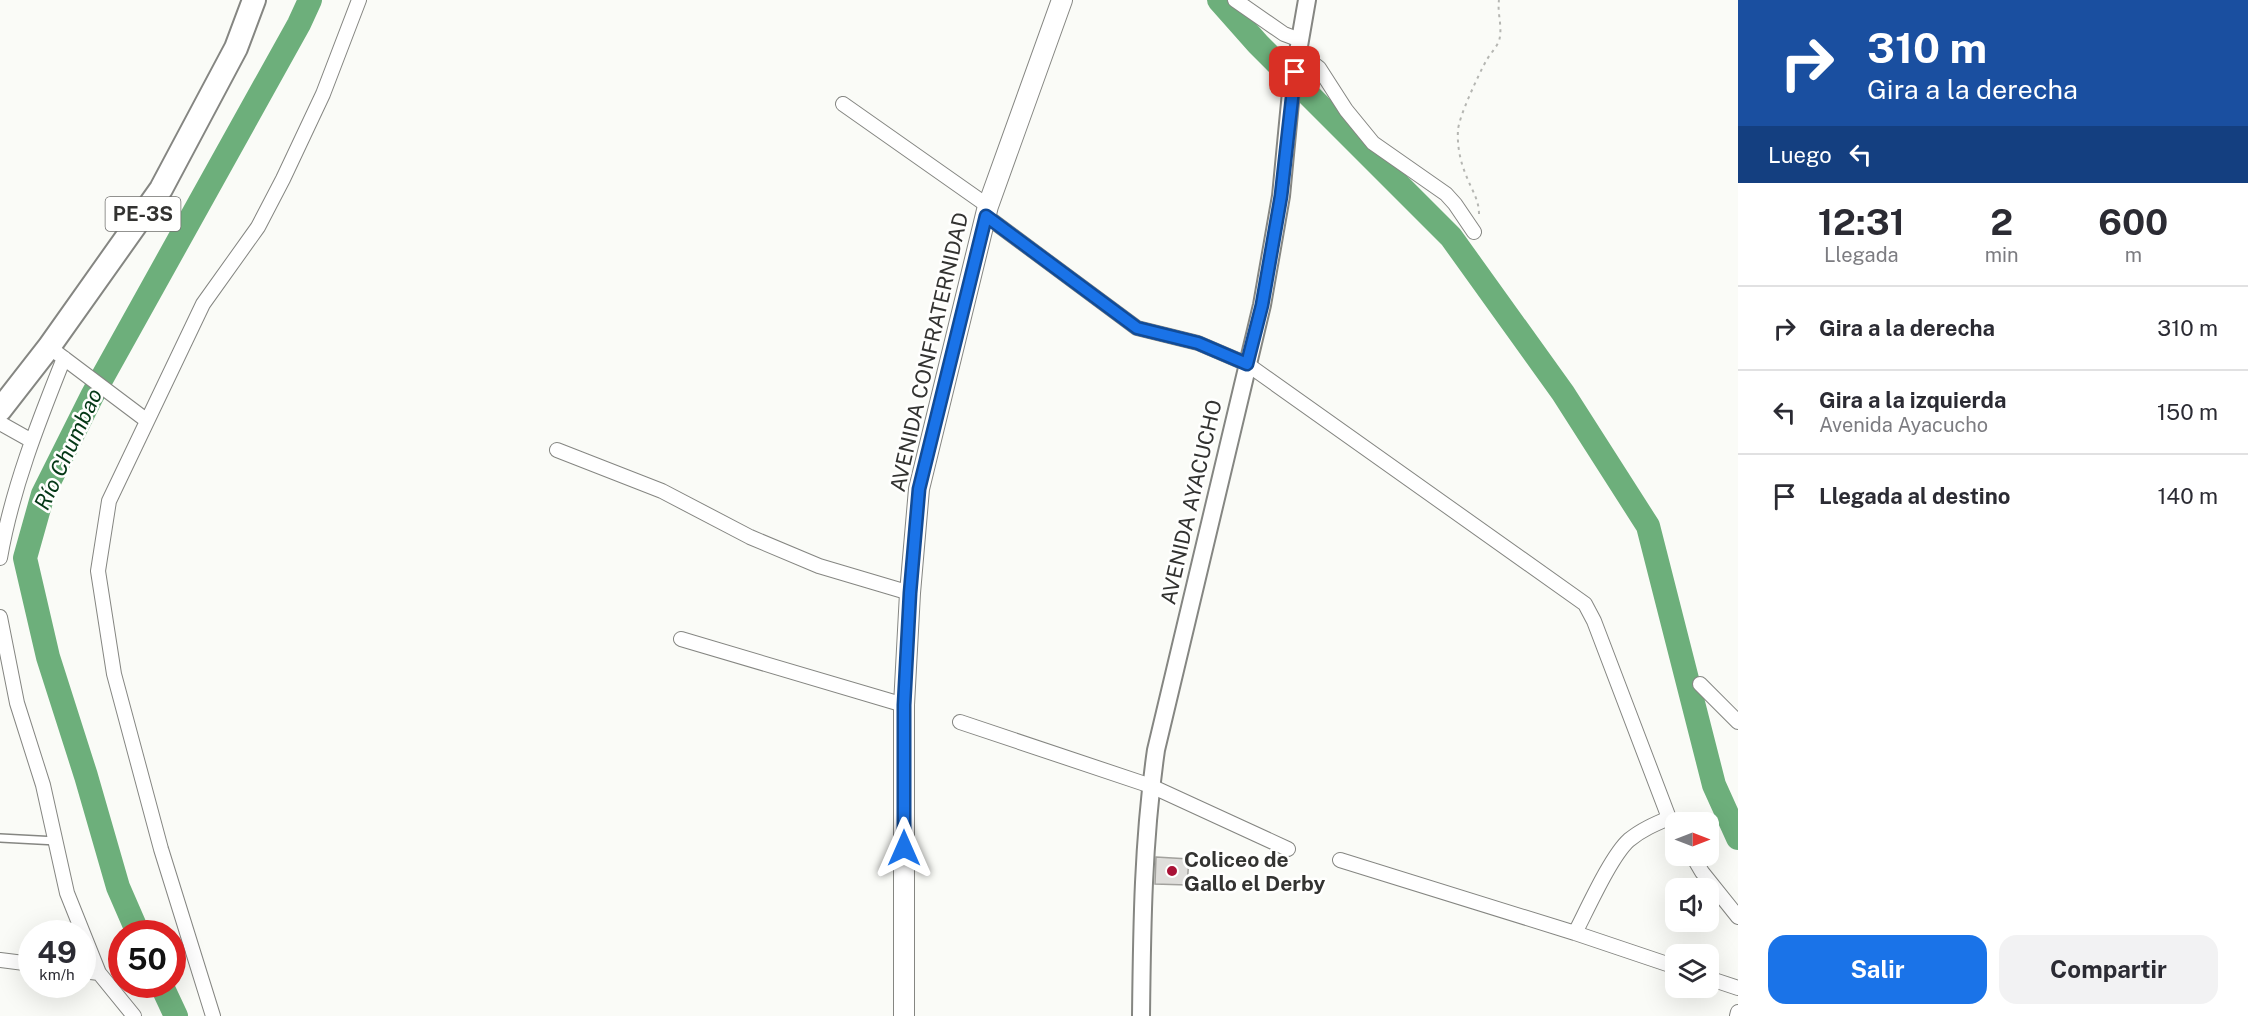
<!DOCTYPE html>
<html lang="es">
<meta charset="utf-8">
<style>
:root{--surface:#fff;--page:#f2f2f3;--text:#2b2b33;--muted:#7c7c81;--line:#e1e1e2;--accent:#1a73e8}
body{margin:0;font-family:"Public Sans",sans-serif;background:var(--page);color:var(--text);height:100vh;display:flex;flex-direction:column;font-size:22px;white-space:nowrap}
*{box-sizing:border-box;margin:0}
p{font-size:20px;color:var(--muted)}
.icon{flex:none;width:33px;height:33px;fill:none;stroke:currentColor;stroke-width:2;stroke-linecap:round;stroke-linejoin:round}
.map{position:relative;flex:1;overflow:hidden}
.sheet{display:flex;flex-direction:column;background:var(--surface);width:510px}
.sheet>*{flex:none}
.banner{background:#1a4fa0;color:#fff;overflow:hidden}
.needle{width:39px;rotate:90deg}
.controls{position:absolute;left:1665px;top:812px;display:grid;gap:12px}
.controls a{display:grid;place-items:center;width:54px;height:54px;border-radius:12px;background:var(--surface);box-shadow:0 6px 24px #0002;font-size:30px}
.speed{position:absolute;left:18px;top:920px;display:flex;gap:12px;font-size:30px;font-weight:700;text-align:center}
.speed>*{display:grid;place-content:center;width:78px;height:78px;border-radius:50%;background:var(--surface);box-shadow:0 6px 24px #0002;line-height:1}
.speed small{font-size:15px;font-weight:400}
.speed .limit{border:9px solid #d22;background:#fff;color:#111}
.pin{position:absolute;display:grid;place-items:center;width:51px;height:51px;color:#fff;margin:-26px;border-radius:12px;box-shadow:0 3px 9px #0006}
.me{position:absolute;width:66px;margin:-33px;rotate:0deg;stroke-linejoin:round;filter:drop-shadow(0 0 4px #0008)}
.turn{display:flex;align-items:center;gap:21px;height:126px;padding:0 30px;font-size:27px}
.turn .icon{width:78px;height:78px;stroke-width:2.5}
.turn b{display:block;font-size:42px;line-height:51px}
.then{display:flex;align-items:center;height:57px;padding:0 30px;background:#0003;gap:12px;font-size:22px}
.eta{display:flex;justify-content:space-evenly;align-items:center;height:102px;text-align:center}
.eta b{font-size:36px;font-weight:700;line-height:42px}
.primary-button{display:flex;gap:12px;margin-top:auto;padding:12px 30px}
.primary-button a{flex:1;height:69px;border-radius:18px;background:var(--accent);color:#fff;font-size:24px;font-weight:700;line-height:69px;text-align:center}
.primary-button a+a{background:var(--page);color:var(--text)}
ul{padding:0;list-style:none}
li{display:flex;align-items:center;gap:18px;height:84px;padding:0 30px;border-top:2px solid var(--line)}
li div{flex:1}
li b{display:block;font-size:22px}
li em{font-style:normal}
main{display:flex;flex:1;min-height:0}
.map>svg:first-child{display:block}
</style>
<main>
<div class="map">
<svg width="1738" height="1016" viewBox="0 0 1738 1016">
<rect width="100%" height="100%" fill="#fafbf7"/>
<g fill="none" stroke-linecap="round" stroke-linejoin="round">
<path stroke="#6daf7b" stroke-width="24" d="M1219 0 1258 44 1451 237 1563 393 1648 526 1714 785 1738 838
M138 933 118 887 86 776 48 657 25 558 43 494 92 396 299 24 310 0
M161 984 176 1016"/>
</g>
<path fill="#dfdedb" stroke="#a2a19d" stroke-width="1.5" d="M1156 857 1189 859 1187 885 1155 884Z"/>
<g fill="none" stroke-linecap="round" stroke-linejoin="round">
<defs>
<path id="service" d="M0 838 57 841"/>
<path id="minor" d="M1235 0 1284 34 1300 40
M1298 52 1319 68 1346 110 1373 143 1446 194 1455 204 1474 232
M843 104 988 206
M986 216 1137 328 1198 343 1247 364 1585 604 1594 621 1669 818 1676 828
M57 353 146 420
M0 423 32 441
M557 450 662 491 750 537 819 566 910 593
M0 558C12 489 38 423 64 358
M0 617 17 703 43 785 67 893 99 973
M681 639 904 705
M1700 684 1738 722
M960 722 1151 786 1288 849
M1692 855 1702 872 1738 917
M1340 860 1575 933 1676 967
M1575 933C1587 910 1611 856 1629 840 1641 830 1655 824 1669 818
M0 960 32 964
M82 971 99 973 134 1016
M1708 978 1738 988
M213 1016 161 849 114 674 98 571 109 501 203 304 258 227 283 179 323 94 359 0
M1737 1016 1738 1012"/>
<path id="tertiary" d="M1141 1016C1142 925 1143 840 1156 750L1262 305 1281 196 1291 92 1307 0"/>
<path id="secondary" d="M904 1016V705L910 593 919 489 988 206 1062 0"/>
<path id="trunk" d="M0 410 49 347 161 189 236 48 254 0"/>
</defs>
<use href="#service" stroke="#858682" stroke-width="10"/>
<use href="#minor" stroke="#858682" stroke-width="16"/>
<use href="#tertiary" stroke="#858682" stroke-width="20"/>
<use href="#secondary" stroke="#858682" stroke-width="22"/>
<use href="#trunk" stroke="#858682" stroke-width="26"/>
<path stroke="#b5b6b2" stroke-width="2" stroke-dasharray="3 4.5" stroke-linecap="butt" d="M1479 214C1479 199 1471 189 1466 175 1460 161 1457 145 1458 130 1459 116 1479 74 1486 61 1490 54 1496 48 1499 41 1503 27 1497 14 1499 0"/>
<use href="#service" stroke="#fff" stroke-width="7"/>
<use href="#minor" stroke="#fff" stroke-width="14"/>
<use href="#tertiary" stroke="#fff" stroke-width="16"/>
<use href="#secondary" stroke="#fff" stroke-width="20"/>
<use href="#trunk" stroke="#fff" stroke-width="22"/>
</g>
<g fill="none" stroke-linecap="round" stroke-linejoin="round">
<defs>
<path id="route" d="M904 848V705L910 593 919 489 986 216 1137 328 1198 343 1247 364 1262 305 1281 196 1295 72"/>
</defs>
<use href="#route" stroke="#114b97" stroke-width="15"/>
<use href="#route" stroke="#1a73e8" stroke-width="10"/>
</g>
<circle fill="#a91236" stroke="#fffffe" stroke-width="2" cx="1172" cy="871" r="6"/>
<g text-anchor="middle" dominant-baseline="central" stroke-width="5" stroke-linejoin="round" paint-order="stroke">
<rect fill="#fffffe" stroke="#70706e" stroke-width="1.5" x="105.5" y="197" width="75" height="34" rx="4.5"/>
<g font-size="20" font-weight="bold" fill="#333331">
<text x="143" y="214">PE-3S</text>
</g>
<g font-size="21" fill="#333331" stroke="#fffffe">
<text transform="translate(929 352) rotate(-77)">AVENIDA CONFRATERNIDAD</text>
<text transform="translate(1191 502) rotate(-77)">AVENIDA AYACUCHO</text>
</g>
<g font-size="21" font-weight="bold" fill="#333331" stroke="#fffffe" text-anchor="start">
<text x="1184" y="859">Coliceo de<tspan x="1184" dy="24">Gallo el Derby</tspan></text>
</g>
<g font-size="22" font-style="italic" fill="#043816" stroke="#fffffe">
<text transform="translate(68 449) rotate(-65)">Río Chumbao</text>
</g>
</g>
</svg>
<div class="controls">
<a><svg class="needle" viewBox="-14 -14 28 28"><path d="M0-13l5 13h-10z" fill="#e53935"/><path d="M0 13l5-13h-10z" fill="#7c7c81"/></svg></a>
<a><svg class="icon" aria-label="sound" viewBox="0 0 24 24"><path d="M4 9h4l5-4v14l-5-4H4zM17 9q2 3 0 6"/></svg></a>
<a><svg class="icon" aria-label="layers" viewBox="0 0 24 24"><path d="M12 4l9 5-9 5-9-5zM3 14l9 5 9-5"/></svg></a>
</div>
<div class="speed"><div>49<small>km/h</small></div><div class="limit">50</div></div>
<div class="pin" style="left:1295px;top:72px;background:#d93025"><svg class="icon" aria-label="arrive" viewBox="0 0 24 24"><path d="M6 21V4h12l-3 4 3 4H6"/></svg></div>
<svg class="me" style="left:904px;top:848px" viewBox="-20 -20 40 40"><path d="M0-17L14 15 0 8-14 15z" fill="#1a73e8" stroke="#fff" stroke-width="4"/></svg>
</div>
<section class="sheet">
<div class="banner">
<div class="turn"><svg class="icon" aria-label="right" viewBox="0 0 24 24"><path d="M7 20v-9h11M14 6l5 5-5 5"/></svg><div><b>310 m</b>Gira a la derecha</div></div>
<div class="then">Luego<svg class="icon" aria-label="left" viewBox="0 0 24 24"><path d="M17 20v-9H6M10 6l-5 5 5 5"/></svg></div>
</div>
<div class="eta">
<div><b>12:31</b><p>Llegada</p></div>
<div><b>2</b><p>min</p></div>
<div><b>600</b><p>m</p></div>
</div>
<ul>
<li><svg class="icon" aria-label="right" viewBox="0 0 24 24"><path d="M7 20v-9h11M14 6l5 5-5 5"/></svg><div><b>Gira a la derecha</b></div><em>310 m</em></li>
<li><svg class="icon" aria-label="left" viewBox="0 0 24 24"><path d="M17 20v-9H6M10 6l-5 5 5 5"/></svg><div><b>Gira a la izquierda</b><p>Avenida Ayacucho</p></div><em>150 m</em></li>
<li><svg class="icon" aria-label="arrive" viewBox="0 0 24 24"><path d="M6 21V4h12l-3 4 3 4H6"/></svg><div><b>Llegada al destino</b></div><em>140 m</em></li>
</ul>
<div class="primary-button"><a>Salir</a><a>Compartir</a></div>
</section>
</main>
